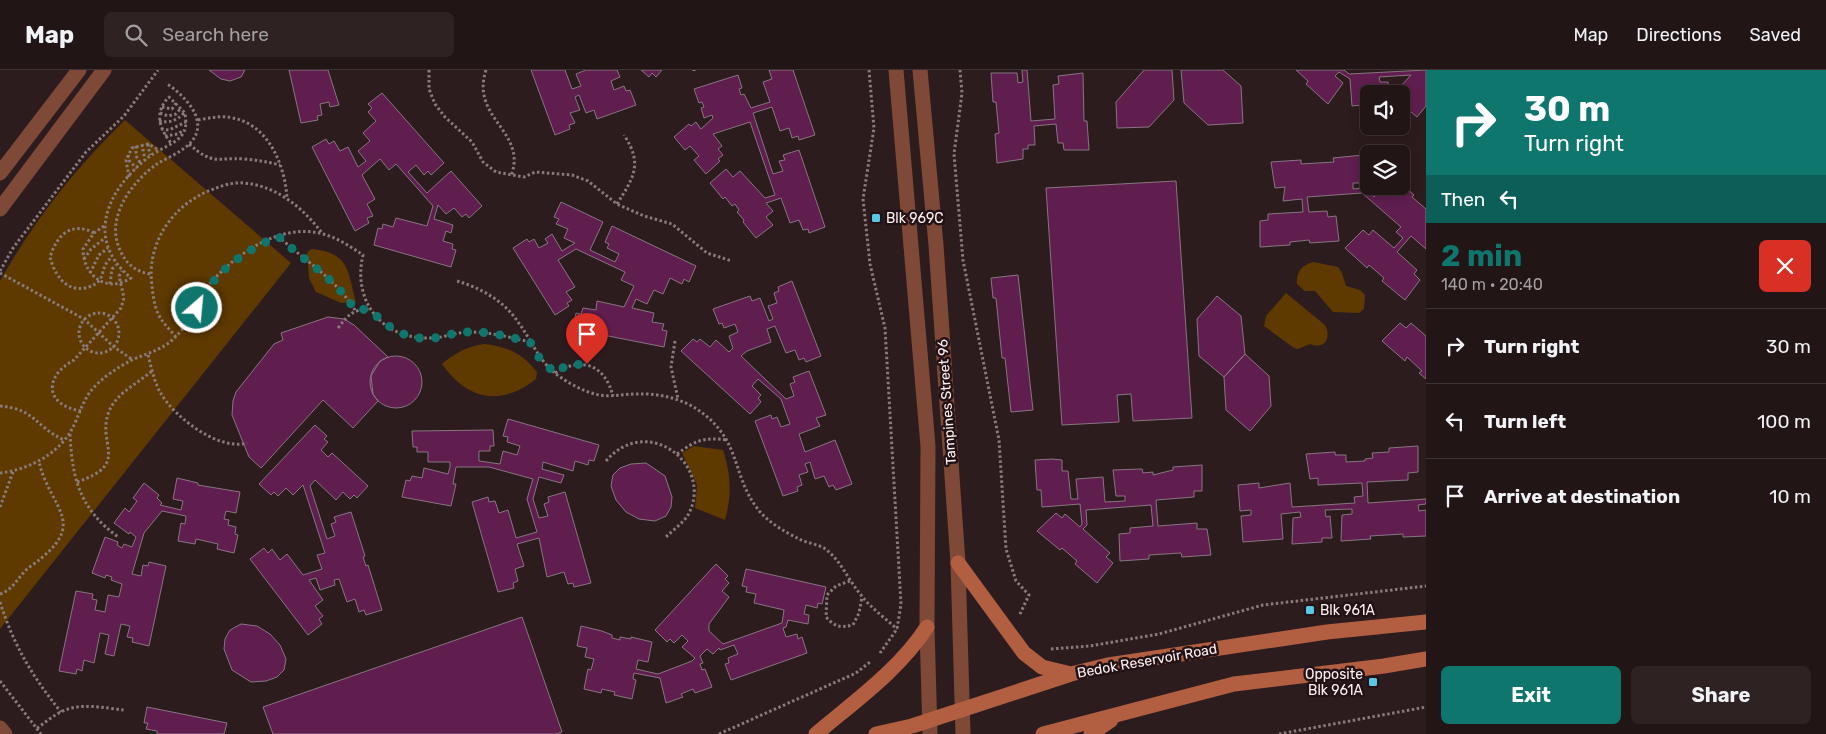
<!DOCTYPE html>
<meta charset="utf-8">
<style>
:root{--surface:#221516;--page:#2e2223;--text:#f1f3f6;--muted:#a29fa1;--line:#3f3435;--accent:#0f766e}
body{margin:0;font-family:Rubik,sans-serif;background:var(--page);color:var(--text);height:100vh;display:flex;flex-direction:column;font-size:19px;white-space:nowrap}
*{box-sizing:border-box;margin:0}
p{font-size:16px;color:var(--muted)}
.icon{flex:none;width:28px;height:28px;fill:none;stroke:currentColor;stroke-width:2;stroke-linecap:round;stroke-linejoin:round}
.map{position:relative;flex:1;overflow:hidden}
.drawer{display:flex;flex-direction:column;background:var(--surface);width:400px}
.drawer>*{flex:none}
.top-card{background:#0f766e;color:#fff;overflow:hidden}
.tools{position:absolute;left:1360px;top:15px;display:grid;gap:10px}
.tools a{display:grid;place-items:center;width:50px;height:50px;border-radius:8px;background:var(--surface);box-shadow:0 2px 12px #0003,0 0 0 1px var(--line);font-size:25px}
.pin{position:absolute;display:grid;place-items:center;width:42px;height:42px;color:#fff;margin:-51px -21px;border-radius:50% 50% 50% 0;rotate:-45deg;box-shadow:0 0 5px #0007}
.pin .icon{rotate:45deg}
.me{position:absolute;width:55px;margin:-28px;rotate:27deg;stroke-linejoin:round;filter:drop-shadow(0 0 4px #0008)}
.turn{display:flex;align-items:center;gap:18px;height:105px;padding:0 15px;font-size:22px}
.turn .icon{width:65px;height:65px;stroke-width:2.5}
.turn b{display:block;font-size:35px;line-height:42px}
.then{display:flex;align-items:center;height:48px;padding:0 15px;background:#0003;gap:10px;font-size:19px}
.round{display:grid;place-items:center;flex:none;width:52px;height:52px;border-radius:8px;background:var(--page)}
.summary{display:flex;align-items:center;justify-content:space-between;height:85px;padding:0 15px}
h1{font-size:30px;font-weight:700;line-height:38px;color:var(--accent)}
.action{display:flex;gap:10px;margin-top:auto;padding:10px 15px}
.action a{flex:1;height:58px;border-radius:8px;background:var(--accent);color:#fff;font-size:20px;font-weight:700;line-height:58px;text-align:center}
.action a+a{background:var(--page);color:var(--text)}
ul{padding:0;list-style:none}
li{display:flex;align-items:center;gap:15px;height:75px;padding:0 15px;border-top:1px solid var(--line)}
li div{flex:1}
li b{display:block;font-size:19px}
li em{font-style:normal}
header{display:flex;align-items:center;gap:30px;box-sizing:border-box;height:70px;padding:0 25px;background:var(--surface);border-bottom:1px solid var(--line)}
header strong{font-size:24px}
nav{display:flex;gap:28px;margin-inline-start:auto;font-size:18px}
.search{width:350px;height:45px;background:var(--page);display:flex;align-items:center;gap:12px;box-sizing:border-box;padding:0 18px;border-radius:8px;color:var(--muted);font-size:19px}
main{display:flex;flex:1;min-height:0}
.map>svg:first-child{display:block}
</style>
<header>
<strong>Map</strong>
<div class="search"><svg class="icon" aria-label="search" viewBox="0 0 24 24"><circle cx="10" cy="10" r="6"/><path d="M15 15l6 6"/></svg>Search here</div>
<nav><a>Map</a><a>Directions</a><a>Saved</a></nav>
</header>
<main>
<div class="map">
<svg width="1426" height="664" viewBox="0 0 1426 664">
<rect width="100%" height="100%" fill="#2d1c1e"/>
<path fill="#5e3900" d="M125 50 291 193 0 559V211C33 152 76 97 125 50Z
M311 179C351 183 347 201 356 232L341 233 316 222 309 208 307 183Z
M1313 192 1338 197 1342 203 1346 216 1360 220 1365 225 1364 239 1359 243 1333 242 1315 221H1305L1297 214C1296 202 1302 195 1313 192Z
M1286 223 1325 255C1332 268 1324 280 1310 274L1298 279 1294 278 1264 256 1266 246Z
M484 274C507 276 523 284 537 302L536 309C501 337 467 330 442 294 455 283 466 277 484 274Z
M694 376 723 380C731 405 732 425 725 450L695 438 697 415 682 383Z"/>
<path fill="#601e4f" stroke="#877580" d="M209 0H245L241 7 230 11 221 9Z
M289 0H328L339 35 330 37 329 32 320 34 322 45 317 46 318 50 301 53Z
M531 0H565L572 19 581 16 576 4 586 0H617L620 7 611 11 614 20 624 16 626 21 630 20 636 35 597 49 594 40 586 43 579 25 575 27 580 40 570 43 575 53 569 55 570 59 555 65Z
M641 0H662L656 7 652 3 649 7Z
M769 0H793L815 65 799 70 798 66 792 68 789 58 780 61 772 37 753 43 773 104 783 101 779 91 785 90 783 85 799 80 825 157 809 163 808 159 803 160 799 150 790 153 781 128 766 133 773 141 766 147 773 155 756 168 743 152 744 150 737 142 739 140 735 134 732 136 725 127 723 129 710 113 726 99 733 107 740 101 765 128 775 125 750 52 713 64 722 76 718 79 723 85 718 89 720 91 706 104 694 90 699 86 690 76 685 80 674 67 689 54 691 56 696 52 701 59 713 48 712 45 704 48 701 38 704 37 702 32 699 33 694 19 738 5 742 18 739 19 741 25 744 24 751 38 754 37 770 32 763 12 772 9Z
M1022 0H1027L1031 51 1055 49 1053 15 1059 14 1058 6 1083 3 1084 51H1087L1089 80H1064L1063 73H1058L1056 54 1034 56 1035 75H1028V79H1023V89L997 93 995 64 999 63 996 32H993L991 3H1017L1018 13 1023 12Z
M1144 0H1172L1174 30 1149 57 1117 58 1116 32Z
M1181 0H1223L1241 16 1243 53 1208 55 1184 33Z
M1296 0H1344L1349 4 1426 0V36L1417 47 1403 35 1401 24 1404 21 1400 17 1411 5 1379 7 1380 12H1388L1390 24H1369V38L1362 39V35L1352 36 1350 9 1339 2 1335 6 1343 13 1328 34 1306 14 1308 11Z
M382 23 444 93 431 105 428 101 424 105 416 95 408 102 427 123 451 101 482 136 469 148 466 144 462 147 454 138 446 144 438 135 434 149 453 155 451 163 446 161 443 171 453 174 452 179 456 180 451 197 374 175 378 158 382 159 383 154 393 157 396 148 427 156 433 136 396 94 389 100 380 89 362 105 375 129 367 134 373 146 367 148 369 153 355 161 312 77 326 69 329 74 334 71 340 81 348 77 358 97 366 91 358 81 370 71 363 63 376 51 368 42 372 38 368 34Z
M1363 85V113H1353V119L1364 118 1374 127 1378 122 1372 116H1401V110L1409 116 1407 119 1414 125 1412 127 1426 139V179L1411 166 1397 182 1417 200 1414 204 1420 210 1405 230 1382 211 1384 208 1369 195 1367 198 1345 178 1363 160 1369 165 1373 160 1394 178 1403 168 1396 162 1401 157 1362 123 1307 127 1309 142 1327 141 1328 147 1336 146 1339 171 1310 173 1309 170 1290 172V175L1260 177V151L1268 150V144L1303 142 1302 129 1283 131 1285 117 1275 118 1271 92 1301 90V94L1334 92 1333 88Z
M1176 111 1192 348 1133 351 1131 324 1117 325 1119 352 1062 355 1046 118Z
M561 132 603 152 590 180 615 192 619 184 607 178 609 174 605 172 612 156 696 196 689 212 684 209 682 214 670 208 663 224 654 220 647 234 636 229 632 238 654 243 652 252 664 254 662 260 667 261 664 277 573 259 576 243 581 244 583 238 596 240 597 231 624 237 634 216 621 210 625 202 576 179 558 190 575 217 566 222 572 230 567 233 569 236 555 245 513 178 527 169 529 172 534 169 539 178 548 173 545 169 552 164 562 181 575 173 564 168 568 159 556 154 559 149 554 147Z
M1018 205 1033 340 1011 342 1005 288H1002L996 228H993L991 208Z
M792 211 821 286 806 292 804 288 799 290 795 280 786 283 775 256 767 259 771 272 747 281 741 286 786 329 794 326 790 314 795 312 793 307 809 301 826 345 816 348 820 356 799 364 805 382 835 370 852 414 836 420 833 415 829 417 824 406 815 409 810 392 805 394 808 402 799 405 802 415 797 417 798 421 783 426 755 351 771 345 772 349 777 347 781 357 790 354 781 329 758 309 752 316 761 325 758 328 761 332 750 344 681 281 693 269 697 272 700 269 710 277 716 270 729 282 733 278 729 266 738 262 735 254 724 258 722 253 719 254 713 239 750 226 752 231 760 228 769 251 773 249 768 236 777 233 774 223 779 221 778 217Z
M1217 226 1241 246 1245 284 1224 307 1199 286 1197 249Z
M328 247 344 249 354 255 388 287 380 291 371 306 373 324 378 331 353 358 323 330 261 398 249 387 232 345 233 331 236 322 274 274 283 270 281 263Z
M1400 253 1406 258 1411 253 1426 266V309L1419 303 1422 301 1407 287 1405 291 1382 271Z
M1245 284 1269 306 1271 336 1250 361 1226 340 1224 307Z
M370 312a26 26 0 1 1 52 0a26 26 0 1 1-52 0Z
M508 349 599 375 594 391 589 390 588 395 575 391 573 401 543 392 542 399 564 405 561 413 539 407 533 429 539 448 548 446 544 434 549 432 548 427 565 422 591 513 574 517 573 513 568 514 564 502 547 507 539 468 517 474 524 496 515 499 518 511 513 513 514 518 498 522 472 432 488 427 489 432 495 431 499 443 508 440 516 468 537 462 527 429 533 409 489 397H456L453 414H456L451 436 402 427 406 410 410 411 412 406 422 408 424 398 448 404 450 397V392H428V382H417V377H413L412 361 493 360 494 376H490V381H479V391L500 394 503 381 517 385 520 376 507 372 508 367 503 366Z
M315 355 327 366 324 369 328 372 321 380 328 387 332 383 368 416 357 428 354 425 350 429 343 422 336 430 315 410 310 416 327 469 335 466 331 454 336 452 334 447 351 442 365 486 363 487 366 496 368 495 382 540 366 545 364 540 359 542 355 529 347 532 339 509 334 510 335 515 320 520 316 508 309 510 323 530 315 536 323 546 319 549 322 554 308 565 250 489 264 478 268 483 272 479 280 490 287 484 303 505 322 499 317 485 325 483 303 415 293 425 286 418 278 426 274 422 271 425 259 414Z
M1418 376V402L1408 403V410L1367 412 1368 433 1426 429V434L1418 435 1419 441 1426 440V466L1403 467V464L1370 466 1371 469 1341 471 1342 445 1352 444V439L1325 440 1326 447 1330 446 1332 468H1322V472L1292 474 1293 448 1301 447 1300 442 1281 444 1283 469 1243 472 1241 446 1251 445V440L1240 441 1238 415 1259 413V418L1290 413 1292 437 1355 433 1354 427 1363 426 1362 413 1318 415V408L1310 409 1306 384 1335 382V385H1346V392L1365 391V389L1373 388 1372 383 1389 382V378Z
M1052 389 1062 390V401H1068L1071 429H1078L1076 409 1103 407 1105 432 1125 431V426H1116L1113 400 1142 399 1143 403 1153 402V405L1173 400V397L1202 395V421H1194V427L1156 430 1158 456 1197 453V459H1207L1211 485 1182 487 1181 483 1149 485V489L1120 491 1119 464 1130 463V458L1153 456 1151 435 1086 440 1087 455 1083 459 1110 483 1106 487 1113 493 1097 513 1075 494 1077 491 1062 478 1060 480 1037 461 1056 443 1062 448 1065 444 1080 457 1082 454 1080 434 1042 437 1041 420H1037L1035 390Z
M646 393 665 406 672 427 671 437 666 446 655 451 639 449 626 442 616 430 611 416 613 405 620 398 631 394Z
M177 408 198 413V415L240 422 236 443 226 441 224 449 229 450 228 455 236 457 235 464 238 465 234 483 217 479 218 474 196 469 195 474 178 471 181 453 185 454 186 446 162 441 144 463 132 504 141 506 143 495 148 496 149 492 166 496 149 576 132 572 133 568 127 567 130 556 121 554 114 586 105 584 109 565 100 563 94 593 84 590 82 601 77 599 76 604 59 601 76 521 93 524 92 529 97 530 95 540 105 542 108 525 119 527 122 514 111 510 112 507 106 505 105 508 92 503 105 467 118 472 117 475 122 478 124 474 132 477 136 467 130 462 129 464 114 453 125 438 129 442 137 431 133 428 144 413 159 425 157 428 162 433 160 435 181 440 183 431 173 429Z
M716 494 728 506 725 509 729 513 722 521 729 527 709 554V561L723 574 782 553 784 540 754 533 756 524 746 522 747 517 742 516 746 499 826 517 822 534 818 533 817 538 806 535 804 544 809 545 808 554 788 550 786 557 783 558 786 567 797 564 798 569 802 567 807 583 731 610 725 594 729 593 728 588 738 584 734 575 720 580 719 578 713 584 707 579 700 586 703 593 700 594 702 600 705 599 712 617 695 623 693 619 681 624 683 627 666 633 660 608 634 603 633 609 636 610 632 629 614 625 615 622 602 619 601 623 584 619 588 599 591 600 594 589 585 587 587 578 577 576 581 556 602 561 612 565V568L620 570V567L631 569V567L652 572 648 592 638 590 636 599 658 604 692 591 695 588 682 577 688 571 682 565 674 573 670 569 667 572 655 560Z
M522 547 562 662 556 664H273L263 637Z
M241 554 257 556 270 564 280 575 286 589 284 600 277 607 266 611 251 612 232 600 224 579 225 569 230 560Z
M147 637 227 653 224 664H157V661L146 659 148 653H144Z"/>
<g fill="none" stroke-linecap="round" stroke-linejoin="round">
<path stroke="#897a7b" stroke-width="3" stroke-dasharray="2.5 2.5" stroke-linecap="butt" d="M429 0V19L435 34 445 47 472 72 483 92 496 102 524 107 535 102 572 105 588 111 617 134 644 146 672 154 707 183 732 191
M486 0C470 49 528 61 511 106
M694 0V1
M869 0 874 58 863 129 870 194 885 258 901 534 897 559 880 583
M960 0 962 23 954 84 963 190 999 370 1006 479 1016 511 1029 525 1019 546
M162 37 172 39 176 33
M160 43 168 46 176 44 181 38
M198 50C210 48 221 45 233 48 269 55 285 96 287 128
M159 51C170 53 176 51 184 43
M161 59 169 60 186 52
M165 66 178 64 182 61
M142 74 145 90
M148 74 150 85
M189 74C214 96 216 87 244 89 257 90 268 92 280 95
M136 76V86L141 94
M128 85 130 92 137 98
M129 107 126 90 132 78 148 74 159 80
M617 134C634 107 643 94 624 65
M104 156 94 163 83 179C83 205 106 224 131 208 84 169 107 119 150 86 159 79 174 75 182 65 187 58 186 51 185 43L169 27C154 42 159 58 171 73
M94 163C71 151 57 165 50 187 54 203 65 222 85 218 90 217 95 215 99 211 105 203 101 196 112 187
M278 166C305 191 335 208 355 240
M84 189 91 179 105 168
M0 201 13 178 86 82 124 46 158 0
M0 203 84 249 114 277 133 290
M90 203 99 185 108 178
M150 204C137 202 126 194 121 182 104 150 130 113 157 94 165 89 175 85 183 79 215 57 188 28 166 13
M457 211C481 218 504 231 518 252 531 269 538 290 556 304 568 313 584 322 599 325 612 327 624 324 637 324 659 323 684 329 701 342 741 371 732 405 757 438 766 451 785 462 799 469 807 473 817 474 824 478 841 490 848 510 861 525 871 538 885 548 897 559
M110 214 112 199 116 195
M79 263a20 20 0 1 1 40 0a20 20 0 1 1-40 0Z
M338 258C348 245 352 240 369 239
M176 267C171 261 165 255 161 249 155 240 153 227 152 216 146 174 172 135 211 120 221 116 232 112 244 113 277 116 303 138 322 163
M675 271 671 297 678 329
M148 285C151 296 154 311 160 322 174 347 218 381 247 373
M555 303C582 286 605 295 613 326
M0 336C36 339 35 357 64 370
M81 341C45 335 43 307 74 290L121 238 124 228 119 206 122 201
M70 364C72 409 80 439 118 467
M677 384C696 370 704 367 728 370
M606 391C648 342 715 396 688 445 683 453 673 460 666 467
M0 403C27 400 58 385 72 359 78 348 82 333 90 322 100 309 118 297 132 290 145 284 158 281 170 272 181 262 191 250 198 237 201 230 203 222 208 216 234 185 280 152 323 164 338 168 351 177 363 185 352 231 382 270 431 268 444 268 456 262 469 262 490 262 509 267 530 272
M77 412C133 393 94 374 110 339 119 321 139 313 153 300
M0 437 13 402
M850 511 836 516 827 525 826 547C835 557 840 558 853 555L859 543 862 527
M0 524C15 519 19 504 31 496 91 453 51 441 39 392
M0 532C14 576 32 606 61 642
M1051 579 1090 576 1159 564 1263 535 1426 516
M0 611 41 664
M37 658C45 653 52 646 61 642 79 632 105 638 124 640
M719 664 856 603 870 592
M1279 664 1426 637"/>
<path stroke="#7e4937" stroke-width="15" d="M896 0 928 376 927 557 930 664
M920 0 936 175 958 493 963 664
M0 103 79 0
M0 139 104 0
M0 658 5 664"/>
<path stroke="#b25e40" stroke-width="15" d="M958 493 1024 583 1042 597 1071 604
M816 664C855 631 899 600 927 557
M876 664 912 656 1071 604 1108 595 1327 562 1426 552
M1043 664 1234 614 1384 596 1426 589
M1091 664 1111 650"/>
</g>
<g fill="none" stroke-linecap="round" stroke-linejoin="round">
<path stroke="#0f766e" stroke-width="9" stroke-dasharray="0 16.2" d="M197 238C214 201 242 183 278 166 304 191 335 208 355 240L369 239C388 257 405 271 434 268 445 266 457 262 468 262 489 261 509 267 530 272L540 289 555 303 567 295 587 294"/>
</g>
<g fill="#59c8e5" stroke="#231215" stroke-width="2">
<rect x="871" y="143" width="10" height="10" rx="2.5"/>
<rect x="1305" y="535" width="10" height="10" rx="2.5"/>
<rect x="1368" y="607" width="10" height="10" rx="2.5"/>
</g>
<g text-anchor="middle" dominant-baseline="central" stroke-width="5" stroke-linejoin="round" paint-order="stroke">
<g font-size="14" fill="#fef1f2" stroke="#231215" text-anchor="start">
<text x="886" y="148">Blk 969C</text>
<text x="1320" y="540">Blk 961A</text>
<text x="1363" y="604" text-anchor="end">Opposite<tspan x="1363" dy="16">Blk 961A</tspan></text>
</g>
<g font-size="14" fill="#fef1f2" stroke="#231215">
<text transform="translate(947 332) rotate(-94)">Tampines Street 96</text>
<text transform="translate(1147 591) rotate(-10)">Bedok Reservoir Road</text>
</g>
</g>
</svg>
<div class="tools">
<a><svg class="icon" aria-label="sound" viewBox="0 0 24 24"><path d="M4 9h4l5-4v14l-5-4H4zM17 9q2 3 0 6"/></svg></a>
<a><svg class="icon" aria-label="layers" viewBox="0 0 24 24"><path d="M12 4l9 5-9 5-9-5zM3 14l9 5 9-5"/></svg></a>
</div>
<div class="pin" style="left:587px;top:294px;background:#d93025"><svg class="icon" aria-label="arrive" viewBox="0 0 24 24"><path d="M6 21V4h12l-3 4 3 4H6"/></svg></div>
<svg class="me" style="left:197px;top:238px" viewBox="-20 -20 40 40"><circle r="17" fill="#0f766e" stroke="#fff" stroke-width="3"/><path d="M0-11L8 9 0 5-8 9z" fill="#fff"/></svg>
</div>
<section class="drawer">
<div class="top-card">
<div class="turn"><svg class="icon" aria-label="right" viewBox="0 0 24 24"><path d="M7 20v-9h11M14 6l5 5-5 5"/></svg><div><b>30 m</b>Turn right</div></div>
<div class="then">Then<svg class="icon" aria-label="left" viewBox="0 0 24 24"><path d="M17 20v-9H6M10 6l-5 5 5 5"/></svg></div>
</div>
<div class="summary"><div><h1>2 min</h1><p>140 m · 20:40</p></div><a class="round" style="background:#d93025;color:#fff"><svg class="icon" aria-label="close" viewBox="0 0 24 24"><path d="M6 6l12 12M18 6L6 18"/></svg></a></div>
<ul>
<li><svg class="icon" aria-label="right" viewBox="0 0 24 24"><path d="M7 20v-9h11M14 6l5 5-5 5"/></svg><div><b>Turn right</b></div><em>30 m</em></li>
<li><svg class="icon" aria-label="left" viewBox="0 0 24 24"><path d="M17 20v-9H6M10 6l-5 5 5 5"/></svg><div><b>Turn left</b></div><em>100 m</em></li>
<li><svg class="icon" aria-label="arrive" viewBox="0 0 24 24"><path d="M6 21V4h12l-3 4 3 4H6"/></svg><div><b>Arrive at destination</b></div><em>10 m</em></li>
</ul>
<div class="action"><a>Exit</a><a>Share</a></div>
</section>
</main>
